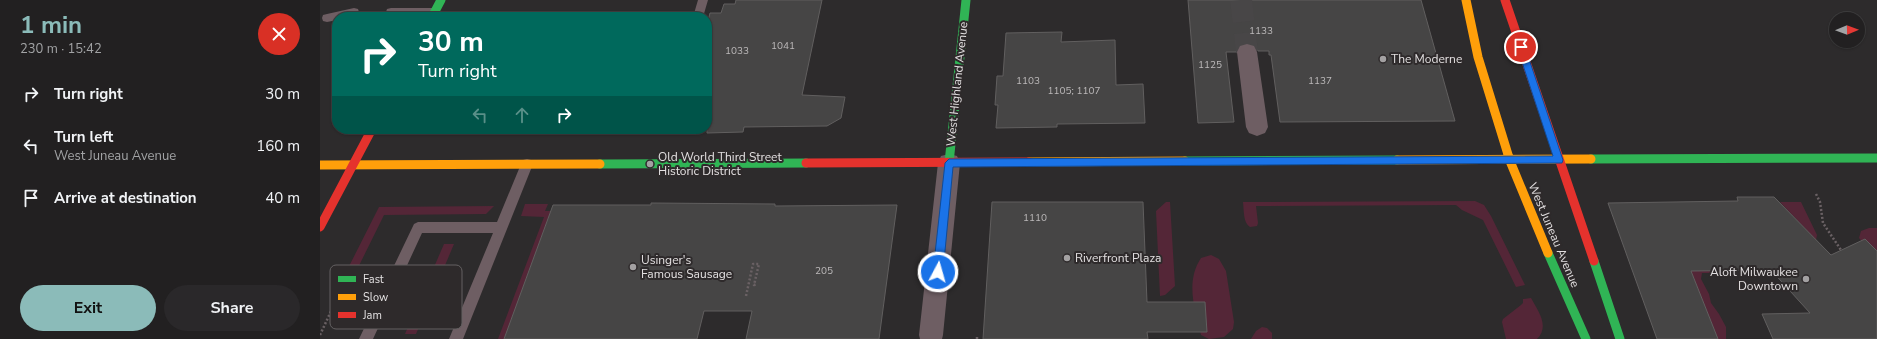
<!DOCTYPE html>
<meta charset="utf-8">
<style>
:root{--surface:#222021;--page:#2a282a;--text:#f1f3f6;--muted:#a2a3a5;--line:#3f3e3f;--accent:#8bbbb9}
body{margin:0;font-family:"Nunito Sans",sans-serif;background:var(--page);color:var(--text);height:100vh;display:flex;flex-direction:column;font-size:15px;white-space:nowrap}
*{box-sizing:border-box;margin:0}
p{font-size:13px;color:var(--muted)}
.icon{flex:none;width:22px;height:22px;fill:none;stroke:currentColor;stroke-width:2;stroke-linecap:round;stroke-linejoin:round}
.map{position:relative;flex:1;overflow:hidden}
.sheet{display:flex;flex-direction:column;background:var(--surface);width:320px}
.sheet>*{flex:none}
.top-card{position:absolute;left:12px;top:12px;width:380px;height:122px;border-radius:16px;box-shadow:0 1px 3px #0004,0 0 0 1px var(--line);background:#00695c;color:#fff;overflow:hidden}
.needle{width:26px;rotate:89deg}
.tools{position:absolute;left:1509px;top:12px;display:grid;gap:8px}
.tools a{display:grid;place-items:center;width:36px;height:36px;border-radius:50%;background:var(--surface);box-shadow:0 1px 3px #0004,0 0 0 1px var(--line);font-size:20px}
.pin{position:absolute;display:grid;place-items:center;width:34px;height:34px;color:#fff;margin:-17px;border:2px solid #fff;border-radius:50%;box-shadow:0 1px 4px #0007}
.me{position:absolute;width:44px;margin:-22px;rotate:6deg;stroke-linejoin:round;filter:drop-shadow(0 0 3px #0008)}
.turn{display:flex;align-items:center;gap:14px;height:84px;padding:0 20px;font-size:18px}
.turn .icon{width:52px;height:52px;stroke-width:2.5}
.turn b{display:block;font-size:28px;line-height:34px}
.lanes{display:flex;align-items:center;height:38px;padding:0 20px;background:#0003;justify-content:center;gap:20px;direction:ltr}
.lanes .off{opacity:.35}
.round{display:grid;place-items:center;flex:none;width:42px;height:42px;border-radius:21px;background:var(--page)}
.head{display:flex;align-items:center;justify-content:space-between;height:68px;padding:0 20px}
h1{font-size:24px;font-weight:700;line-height:30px;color:var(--accent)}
.button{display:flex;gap:8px;margin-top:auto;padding:8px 20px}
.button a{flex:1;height:46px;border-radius:24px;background:var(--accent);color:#111;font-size:16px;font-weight:700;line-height:46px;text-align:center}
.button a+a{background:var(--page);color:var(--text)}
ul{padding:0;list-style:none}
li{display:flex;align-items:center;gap:12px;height:52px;padding:0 20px}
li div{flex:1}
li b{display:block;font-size:15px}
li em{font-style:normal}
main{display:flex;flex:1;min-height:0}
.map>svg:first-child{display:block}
</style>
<main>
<section class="sheet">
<div class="head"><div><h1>1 min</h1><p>230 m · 15:42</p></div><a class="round" style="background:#d93025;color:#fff"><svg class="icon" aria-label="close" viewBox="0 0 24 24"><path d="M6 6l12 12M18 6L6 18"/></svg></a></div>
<ul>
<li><svg class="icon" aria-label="right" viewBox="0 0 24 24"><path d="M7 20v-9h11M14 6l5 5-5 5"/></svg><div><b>Turn right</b></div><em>30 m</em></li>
<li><svg class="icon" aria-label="left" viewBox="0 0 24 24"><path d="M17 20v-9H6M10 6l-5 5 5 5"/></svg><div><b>Turn left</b><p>West Juneau Avenue</p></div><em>160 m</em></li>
<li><svg class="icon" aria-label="arrive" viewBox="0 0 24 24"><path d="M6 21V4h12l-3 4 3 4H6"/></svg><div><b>Arrive at destination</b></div><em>40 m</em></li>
</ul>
<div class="button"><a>Exit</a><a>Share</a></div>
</section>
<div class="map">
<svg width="1557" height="339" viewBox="0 0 1557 339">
<rect width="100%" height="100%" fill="#2d2b2c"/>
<path fill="#542637" d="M1155 201 1164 205 1171 216 1205 285 1196 287 1163 220 1142 210 1136 205 936 206 938 223 937 226 930 227C923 223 924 210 923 202Z
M846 202H850L855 286 845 295 840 296 836 211Z
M1460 202H1481L1497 235 1496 240Z
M205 204H228L225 211H231L184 339H178L224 217 201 216Z
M174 206 166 214 64 215 26 292H16L59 207Z
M1549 228H1557V258L1539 238 1541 231Z
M124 244H134L96 334H85Z
M891 255 899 259 906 271 914 322 913 329 904 337 889 339 881 335C875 310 865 282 881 258Z
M1370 269H1399L1400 271 1397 273H1382L1381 279 1389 294 1391 303 1399 314 1406 327V339H1398Z
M1211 298C1218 311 1230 326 1217 339H1186L1182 322 1183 319 1201 305 1203 303V299Z
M942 327 947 328 952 333V339H931L936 331Z"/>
<path fill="#464545" stroke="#615f5f" d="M416 0H502L482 95 525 97 521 118 507 126 424 127 423 132 387 133V25L390 13H401L404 4H415Z
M868 0H1101L1135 121 960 122 951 55H949V51H938L934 45 927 43 919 45 916 52H906L914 122 878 123Z
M742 32 741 42 795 40 796 85 823 84 825 123 737 124V127L676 128 678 105H675L677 76H683L686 33Z
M1417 197H1454L1511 255 1545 239 1557 251V339H1453L1442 314 1490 313 1451 270 1371 271 1398 339H1337L1288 203 1418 201Z
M672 202H823L827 302H885L887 332H827L828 339H663Z
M331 203 455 204V206L577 205 559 339H426L432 311H384L377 339H184L233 205H331Z"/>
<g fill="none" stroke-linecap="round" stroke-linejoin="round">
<path stroke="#484647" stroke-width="22" stroke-dasharray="22 11" stroke-linecap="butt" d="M921 0 927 52"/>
<path stroke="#6a6164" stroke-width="2.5" stroke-dasharray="2 2" stroke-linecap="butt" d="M1496 194 1500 202 1503 223 1521 250
M426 296 433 264H439L434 285 437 284
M0 335 18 296H10
M657 337V339"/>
<path fill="#6e5e63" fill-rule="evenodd" d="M378 0H388L383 17H373Z
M34 8 38 9 39 12 38 15 17 17V20L7 22 3 21 2 18 3 15 7 14Z
M71 8H115L119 9 120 12 119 15 115 16H71L67 15 66 12 67 9Z
M207 159 211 160 213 164 143 339H129L173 233H102L53 339H39L94 224 98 222H177L201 164 203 160Z"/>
<path fill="#6e5e63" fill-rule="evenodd" d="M927 44 934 46 937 52 948 127 945 133 937 136 929 133 926 127 917 52 920 46Z
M629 154 637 156 640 163 623 335 622 339H600L599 335 618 163 621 156Z"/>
<path stroke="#30b455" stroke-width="9" d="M112 17 121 0
M1271 159 1557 158
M865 161 1077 160
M629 163 646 0
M280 164 486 163
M1228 253 1266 339
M1274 261 1300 339"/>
<path stroke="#ff9f0a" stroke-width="9" d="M1146 0 1158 57 1190 161 1228 253
M1077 160 1271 159
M709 162 865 161
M0 165 280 164"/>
<path stroke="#e5322d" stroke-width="9" d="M1185 0 1274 261
M486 163 709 162
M0 227 52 129"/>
</g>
<path fill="#1a73e8" stroke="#114b97" d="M1201 44 1205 47 1243 160 1242 163 633 167 623 272 622 275 618 276 615 275 613 272 625 163 629 159 1233 156 1197 47Z"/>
<g fill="#a3a1a2" stroke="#2e2a2b" stroke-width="1.5">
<circle cx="1063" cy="59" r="4"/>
<circle cx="330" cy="164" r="4"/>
<circle cx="747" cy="258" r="4"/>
<circle cx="313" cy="267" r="4"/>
<circle cx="1486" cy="279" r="4"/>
</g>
<g text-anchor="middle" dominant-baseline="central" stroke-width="4" stroke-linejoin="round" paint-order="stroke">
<g font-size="10" fill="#bcb9ba">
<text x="941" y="31">1133</text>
<text x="463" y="46">1041</text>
<text x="417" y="51">1033</text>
<text x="890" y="65">1125</text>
<text x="708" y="81">1103</text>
<text x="1000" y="81">1137</text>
<text x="754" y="91">1105; 1107</text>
<text x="715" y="218">1110</text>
<text x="504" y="271">205</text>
</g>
<g font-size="12" fill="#e3e0e1" stroke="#2e2a2b" text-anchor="start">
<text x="1071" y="59">The Moderne</text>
<text x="338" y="157">Old World Third Street<tspan x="338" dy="14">Historic District</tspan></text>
<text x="755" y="258">Riverfront Plaza</text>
<text x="321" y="260">Usinger's<tspan x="321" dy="14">Famous Sausage</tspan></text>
<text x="1478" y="272" text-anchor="end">Aloft Milwaukee<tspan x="1478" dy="14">Downtown</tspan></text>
</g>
<g font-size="12" fill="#e3e0e1" stroke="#2e2a2b">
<text transform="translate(637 84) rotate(-84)">West Highland Avenue</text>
<text transform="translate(1234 235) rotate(67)">West Juneau Avenue</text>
</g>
</g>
<rect x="10" y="265" width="132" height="64" rx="6" fill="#2e2a2b" stroke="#646162" stroke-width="1"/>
<rect x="18" y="276" width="18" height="6" fill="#30b455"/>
<rect x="18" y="294" width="18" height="6" fill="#ff9f0a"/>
<rect x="18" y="312" width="18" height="6" fill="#e5322d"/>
<g font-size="11" fill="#e3e0e1">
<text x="43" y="283">Fast</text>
<text x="43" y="301">Slow</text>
<text x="43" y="319">Jam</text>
</g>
</svg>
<div class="tools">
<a><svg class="needle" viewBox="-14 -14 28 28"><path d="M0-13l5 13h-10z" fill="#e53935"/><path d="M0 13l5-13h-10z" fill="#a2a3a5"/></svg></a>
</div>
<div class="pin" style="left:1201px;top:47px;background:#d93025"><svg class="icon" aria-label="arrive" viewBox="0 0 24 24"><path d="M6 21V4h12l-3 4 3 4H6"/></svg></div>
<svg class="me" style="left:618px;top:272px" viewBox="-20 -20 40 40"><circle r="17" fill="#1a73e8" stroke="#fff" stroke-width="3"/><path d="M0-11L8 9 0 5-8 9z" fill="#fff"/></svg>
<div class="top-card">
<div class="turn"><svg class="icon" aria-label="right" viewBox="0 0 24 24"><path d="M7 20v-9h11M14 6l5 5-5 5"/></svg><div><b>30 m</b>Turn right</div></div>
<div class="lanes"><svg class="icon off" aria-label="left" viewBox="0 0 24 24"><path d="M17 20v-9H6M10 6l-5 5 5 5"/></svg><svg class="icon off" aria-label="ahead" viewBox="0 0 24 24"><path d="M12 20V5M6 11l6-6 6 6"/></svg><svg class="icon" aria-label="right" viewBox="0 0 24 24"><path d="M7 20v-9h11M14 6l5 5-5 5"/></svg></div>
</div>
</div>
</main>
